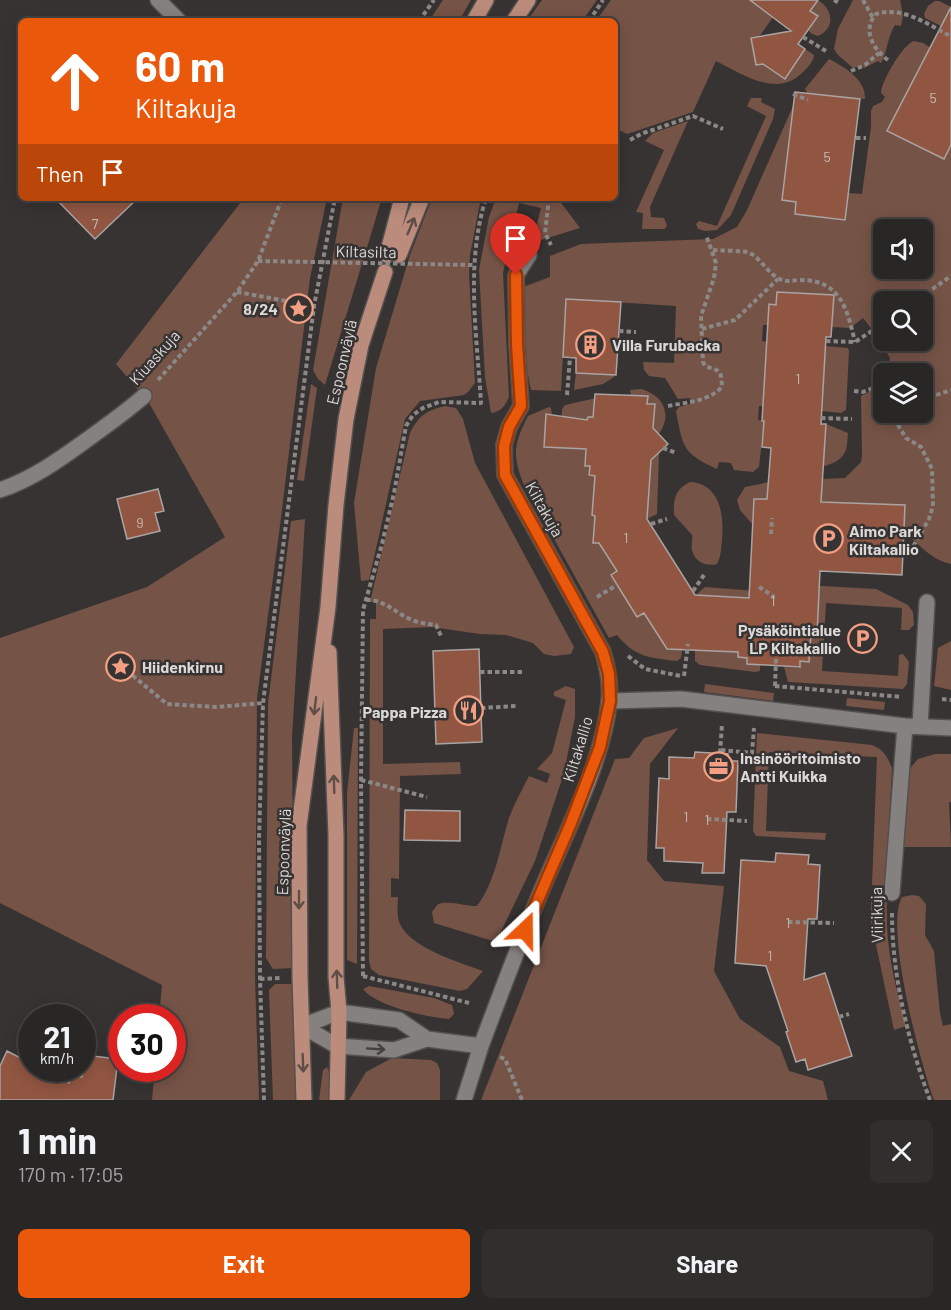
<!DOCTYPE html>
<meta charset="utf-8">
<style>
:root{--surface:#292626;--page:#312e2e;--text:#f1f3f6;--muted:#a5a5a7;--line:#454343;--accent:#ea580c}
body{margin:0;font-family:Barlow,sans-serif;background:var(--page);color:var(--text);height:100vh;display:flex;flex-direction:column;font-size:22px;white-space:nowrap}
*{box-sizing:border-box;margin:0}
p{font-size:20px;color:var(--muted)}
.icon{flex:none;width:33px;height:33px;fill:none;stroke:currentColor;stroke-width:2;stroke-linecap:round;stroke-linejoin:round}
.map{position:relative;height:1100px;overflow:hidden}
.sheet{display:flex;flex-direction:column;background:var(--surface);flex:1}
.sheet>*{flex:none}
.guide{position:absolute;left:18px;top:18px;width:600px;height:183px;border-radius:9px;box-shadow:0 3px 15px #0003,0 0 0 2px var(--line);background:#ea580c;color:#fff;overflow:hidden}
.controls{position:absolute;left:873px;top:219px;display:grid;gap:12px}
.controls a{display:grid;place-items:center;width:60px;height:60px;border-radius:9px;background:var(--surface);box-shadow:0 3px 15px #0003,0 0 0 2px var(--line);font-size:30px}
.speed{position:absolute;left:18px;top:1004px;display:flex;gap:12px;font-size:30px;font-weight:700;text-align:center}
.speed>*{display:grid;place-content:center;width:78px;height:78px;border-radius:50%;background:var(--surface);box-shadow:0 3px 15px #0003,0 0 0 2px var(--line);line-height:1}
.speed small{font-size:15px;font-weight:400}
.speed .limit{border:9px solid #d22;background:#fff;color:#111}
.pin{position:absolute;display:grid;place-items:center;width:51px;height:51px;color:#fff;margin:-62px -26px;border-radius:50% 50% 50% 0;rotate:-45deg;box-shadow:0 0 6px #0007}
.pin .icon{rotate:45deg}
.me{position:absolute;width:66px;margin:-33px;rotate:23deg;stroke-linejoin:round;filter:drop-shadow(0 0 4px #0008)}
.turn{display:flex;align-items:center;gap:21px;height:126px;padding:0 18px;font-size:27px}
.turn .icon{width:78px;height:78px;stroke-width:2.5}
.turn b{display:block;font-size:42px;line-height:51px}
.then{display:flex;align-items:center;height:57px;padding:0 18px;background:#0003;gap:12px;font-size:22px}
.round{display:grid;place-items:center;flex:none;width:63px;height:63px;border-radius:9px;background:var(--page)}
.overview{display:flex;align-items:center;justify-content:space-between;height:102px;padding:0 18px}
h1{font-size:36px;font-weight:700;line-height:45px}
.cta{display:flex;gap:12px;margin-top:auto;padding:12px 18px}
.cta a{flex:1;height:69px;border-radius:9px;background:var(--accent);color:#fff;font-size:24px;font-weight:700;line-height:69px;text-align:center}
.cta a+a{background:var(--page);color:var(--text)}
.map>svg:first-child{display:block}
</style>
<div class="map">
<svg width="951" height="1100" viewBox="0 0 951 1100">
<rect width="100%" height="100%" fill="#373332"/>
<path fill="#765347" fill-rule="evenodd" d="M443 0H471L459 21H429Z
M542 0H597L582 21H527Z
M611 0H784L773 3 767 13 773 17 759 37 763 64 784 78 805 49 814 55C813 62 809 66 804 71 778 99 744 75 716 61L693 112 627 134 615 128V21H596Z
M818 0C833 9 836 28 818 36L812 34 808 30 818 17 810 11Z
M853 0H900L903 15 901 26 895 25C887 38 888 50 881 63L878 61 864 68 862 65 853 68 838 55 834 49 838 29Z
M935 1H939L951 7V31L925 18 924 14 928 6Z
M914 41 923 43 937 52 909 107 901 103 895 116 951 145V564C931 560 919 544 904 532L905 505 754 499 753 525 740 510 737 500 745 487 775 481 845 478 861 462 862 455 861 396 883 385 884 412H922V374L886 373 890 358 876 335 863 318 850 328 832 327 834 295 777 292 776 305H769L768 325H763L762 341 767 342 763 406H759L758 420 764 421 759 467 753 472 734 470 731 463 719 462 717 469C682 453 683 447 676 411L679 407 690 404V398L678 399 665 378 649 376 644 370 643 362 674 363 676 306 566 299 561 391 531 390 524 355 523 287 550 277V256L581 244 713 239 737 227 747 210 794 104 793 185 784 184 782 200 796 202 795 214 845 220 848 193 862 194 871 127V111L873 106 882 102 885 97 881 93C881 82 903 44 914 41ZM884 230H922V268H884ZM884 302H922V340H884Z
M829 59C844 67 866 79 865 99L808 94 805 89Z
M751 98H762L761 102 775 109 773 119 731 215 717 230 705 231 698 229 696 224 699 221 717 226 766 116 747 106Z
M688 121 650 207 651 217 664 218 667 225 665 229H642L643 213 636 212 664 150 645 141 653 133Z
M244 198H327L310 278 281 518 257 698 255 978 259 1100H152L155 1068H172V1017H159L162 985 0 903V638L147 587 225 537 149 403 116 364Z
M343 198H382L325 385 318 379 313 370Z
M432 198H481L470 255 469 274 475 383 468 392 464 395 420 401 405 419 369 580 361 581 354 503 376 368 410 255Z
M496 198H560L559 200 580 228 541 240 537 239 535 233 541 208 519 203 503 273 509 397C505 406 501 412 491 413L485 377 479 270 489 217Z
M826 346 848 348 849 351 846 410 841 413 821 411Z
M602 360 617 361 614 377 603 384 574 390 576 373 601 374Z
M311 384 317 388 304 481 297 480Z
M641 389C663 395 673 414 659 434L653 433 655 404H647L648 396 631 395 630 390Z
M610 395 593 417H588L586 466H590L589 475 595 476 592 515 600 516 594 526 593 542 599 543 617 571 611 575 637 616 644 613 663 643H666V649L682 650 681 658 677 661C649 658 635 657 617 635L609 638 523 483C512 453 514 444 528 416L549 407 551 408 552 414H546L560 447 562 409 565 405Z
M445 406 456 408 463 419 475 463 574 647 571 654 554 656 544 654 533 643 506 635 480 634 432 627 383 629V764L460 762 461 774 400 776 399 879 391 878V897H398C398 903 397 911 398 917 402 946 459 962 483 971L467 989 460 991 379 975 371 969 369 961 370 619H376V602H370L410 433C419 415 426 411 445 406Z
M826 424 848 433C847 439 848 446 845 452 836 472 794 469 775 470L769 465 770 461 823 464Z
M651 452 659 453 657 514 647 519Z
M690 482C721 484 724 516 722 540 721 549 721 557 717 564 706 567 695 562 692 550 691 546 693 540 692 535L674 515C673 500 675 489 690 482Z
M305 519 292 738 294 968 273 969 266 958 268 703 291 521Z
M786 584 876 589 908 605 913 612 914 625 909 630H901L902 608 826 603 822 671 898 676 899 655 903 654 909 662 907 684 903 689 788 682 784 667 799 668 800 661 809 662 811 634H817L819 603Z
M705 587 756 591 762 599 696 595Z
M951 641V690L934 686 938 648Z
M725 646 724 652H738V657L747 658V664L760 665V671L755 672 700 665 695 661V650Z
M705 684 774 693 773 701 704 692Z
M566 686 575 689V717L564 773 535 861 496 942 434 923 432 912 438 904C451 900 463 906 477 906 496 881 500 847 509 818 514 804 522 790 529 776L547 783 550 774 537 769 552 753 566 700 554 696V692Z
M847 698 885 702 884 710 846 706Z
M354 728H358L357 964 347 960V793Z
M678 728 650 764 647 860 664 881 724 886 714 971 740 1019 780 1047 789 1071 823 1081 828 1100H481L615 759 629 758 644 738Z
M757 733 872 745C884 750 887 756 892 768L886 886 872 885 877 757 769 752 766 831 826 833 825 840 756 836 753 831Z
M935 754H951V802H949L951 847H903L907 772 918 759Z
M912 895 919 896 926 904 925 935 934 951 940 1014 943 1026 951 1024V1100H934C921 1065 884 927 902 897Z
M875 898 887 899C885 946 894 981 906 1026L894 1030 871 921V902Z
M275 984H291L294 987 297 1100H273L269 990Z
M369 986 434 998 452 1005 454 1014 449 1019C428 1017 377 1007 363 989Z
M392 1058 431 1060 437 1063 440 1070V1100H349L366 1072Z
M327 1067 330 1074V1100H319L323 1070Z"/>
<path fill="#915642" stroke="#a9a4a3" stroke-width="1.5" d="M750 0H818L810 11 818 16 798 44 805 49 785 79 763 64 756 65 751 38 791 31Z
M951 7V145L944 159 887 131Z
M795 92 860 99 845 220 795 214 796 202 782 200Z
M55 198H138L95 239Z
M777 292 834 295 831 337H826L821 424H826L821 502 905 505 902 575 820 571 817 635 811 634 809 662 800 661V667L747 664V658L738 657V652L667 649 644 613 637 617 611 575 617 571 599 543H593L595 516 592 515 595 476 589 475 590 466H585L586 449 544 447 546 414 587 420 588 417H593L595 394 648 396 647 404H655L653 428 668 444 651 460 647 519 695 595 749 598 754 499H767L771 448 762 447 764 421H762L769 304 776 305Z
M566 299 621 302 616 375 576 373V358L563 357Z
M158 489 164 511 155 513 160 531 127 539 117 499Z
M479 649 482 742 436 744 433 651Z
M695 752 728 754V761H738L736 812H727L724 873H702L703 863 664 861V848H656L659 778 669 779V757L694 758Z
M405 810 460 811V841L404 840Z
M776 853 809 855 808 864 820 865 817 919H808L804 980 825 973 852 1056 808 1070 805 1059 796 1062 786 1032 788 1031 766 966 735 963 741 860 775 862Z
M7 1051 32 1064V1068H40L69 1083 72 1076 82 1077 84 1055 118 1059 113 1100H0V1066Z"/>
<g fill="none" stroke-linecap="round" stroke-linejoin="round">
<defs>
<path id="street" d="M158 0 179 21
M0 490C33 479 60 459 88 439 107 425 126 412 144 396
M610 701 681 699 905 726 951 728
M920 726 927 602
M892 893 905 726
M302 1026 337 1046 394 1050 427 1039 481 1046C500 995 519 944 540 894 564 836 603 763 609 702 611 685 608 669 603 652L505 475 504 445 509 427 521 406 517 345 516 275 529 255
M302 1026 339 1012 399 1020 427 1039
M464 1100 481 1046"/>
<path id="primary" d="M474 21 486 0
M514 21 528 0
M387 255 402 198
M399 255 422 198
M329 652 336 836V977L339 1012 337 1100
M304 1100 300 978 299 826 328 607 336 505 346 419 361 345 385 272"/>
</defs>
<use href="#street" stroke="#53504f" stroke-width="18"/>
<use href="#primary" stroke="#53504f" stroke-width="18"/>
<path stroke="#8b8887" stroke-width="4" stroke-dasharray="4.5 3" stroke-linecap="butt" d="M834 0 839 3
M863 0 873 18
M419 21 434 0
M589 21 603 0
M803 37 826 51
M888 60C873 49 862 30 876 14 902 6 928 24 950 36
M851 71 865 65 879 53
M793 94 808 100
M856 138H866
M630 140 641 134 693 116 723 129
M549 198 545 233 551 245
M713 250C721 251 744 250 750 253 761 259 767 272 778 278 785 283 792 280 800 280 841 280 847 309 855 342
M237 292 314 306
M914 302 951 276
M702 329 735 320 778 279
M619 331 636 332
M826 341 855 342 884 323
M158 380 237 292 258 261 282 198
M854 391 863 392 878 386 884 389
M567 395 570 357
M922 400 951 390
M668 406C687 402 707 402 722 387 721 370 721 371 705 366L703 362 701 316 714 278 716 263 706 235
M890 412 906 438 921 447 932 469 933 506 929 519 911 550
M821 418 852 419
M663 448 677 453
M651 524 667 519
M771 534 772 518
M759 587 773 596V600
M693 591 704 575
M597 597 617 585
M366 600C384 599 395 613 412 620 420 623 428 624 436 625L441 636
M628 656 645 669 681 676
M121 666 167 704 216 707 263 703
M480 672H522
M684 676 688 644
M775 686 902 697
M775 686 776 659
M942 699 951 700
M481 708 517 706
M721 750 752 753 754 728
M720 753 722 724
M361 780 427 797
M707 819 747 821
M892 913C892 976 908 1041 930 1100
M788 922 834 923
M363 976 361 780 363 610 382 544 394 493 406 426 413 415 423 408 439 402 481 403C477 335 465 264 486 198
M363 976 469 1003
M260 979 280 978
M839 1017 849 1014
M500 1057 505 1059 522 1100
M264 1100 260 979 259 839 263 703 314 306 335 198"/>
<use href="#street" stroke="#858180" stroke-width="15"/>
<use href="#primary" stroke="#bb8b7b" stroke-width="15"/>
<path stroke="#8b8887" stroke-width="4" stroke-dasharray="4.5 3" stroke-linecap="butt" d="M258 261 473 265"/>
</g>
<defs><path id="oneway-shaft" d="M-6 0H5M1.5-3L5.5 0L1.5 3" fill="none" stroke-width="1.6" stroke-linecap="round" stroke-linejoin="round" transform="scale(1.5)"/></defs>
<g stroke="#5f4d48">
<use href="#oneway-shaft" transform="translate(411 226) rotate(-67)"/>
<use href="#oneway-shaft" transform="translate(315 706) rotate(97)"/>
<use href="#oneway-shaft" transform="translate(334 784) rotate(-92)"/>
<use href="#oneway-shaft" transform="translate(299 900) rotate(90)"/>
<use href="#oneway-shaft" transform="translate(337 979) rotate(-92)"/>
<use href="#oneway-shaft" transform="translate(303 1063) rotate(88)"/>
</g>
<use stroke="#433f3e" href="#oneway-shaft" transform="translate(376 1049) rotate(4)"/>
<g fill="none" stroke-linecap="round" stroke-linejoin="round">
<defs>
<path id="route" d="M516 275 517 345 521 406 509 427 504 446 505 475 603 652 609 674 610 701 600 747 571 823 525 930"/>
</defs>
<use href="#route" stroke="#983908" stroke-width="15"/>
<use href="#route" stroke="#ea580c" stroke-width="10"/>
</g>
<defs>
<symbol id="sight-ring" viewBox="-11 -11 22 22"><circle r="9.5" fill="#373332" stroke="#f39f84" stroke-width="1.5"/><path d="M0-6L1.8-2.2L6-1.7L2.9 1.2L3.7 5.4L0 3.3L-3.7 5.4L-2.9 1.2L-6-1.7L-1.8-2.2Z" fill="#f39f84"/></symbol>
<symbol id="building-ring" viewBox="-11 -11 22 22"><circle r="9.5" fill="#373332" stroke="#f39f84" stroke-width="1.5"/><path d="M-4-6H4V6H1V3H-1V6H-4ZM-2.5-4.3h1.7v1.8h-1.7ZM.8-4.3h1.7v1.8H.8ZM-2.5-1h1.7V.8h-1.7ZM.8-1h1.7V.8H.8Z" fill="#f39f84"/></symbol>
<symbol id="parking-ring" viewBox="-11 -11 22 22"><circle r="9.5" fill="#373332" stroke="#f39f84" stroke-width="1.5"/><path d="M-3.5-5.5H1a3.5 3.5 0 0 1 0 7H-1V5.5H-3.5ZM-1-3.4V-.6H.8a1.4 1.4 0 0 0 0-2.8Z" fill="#f39f84"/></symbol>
<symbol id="restaurant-ring" viewBox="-11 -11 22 22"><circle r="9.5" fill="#373332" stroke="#f39f84" stroke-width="1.5"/><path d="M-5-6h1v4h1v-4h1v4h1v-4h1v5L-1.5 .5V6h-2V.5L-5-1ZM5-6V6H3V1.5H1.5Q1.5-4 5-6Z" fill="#f39f84"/></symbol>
<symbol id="office-ring" viewBox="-11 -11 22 22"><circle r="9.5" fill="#373332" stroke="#f39f84" stroke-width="1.5"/><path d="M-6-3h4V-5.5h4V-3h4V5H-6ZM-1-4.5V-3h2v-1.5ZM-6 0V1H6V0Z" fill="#f39f84"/></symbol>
</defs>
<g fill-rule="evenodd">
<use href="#sight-ring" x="282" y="292" width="33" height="33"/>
<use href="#building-ring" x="574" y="328" width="33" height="33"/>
<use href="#parking-ring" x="812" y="522" width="33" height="33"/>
<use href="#parking-ring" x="846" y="622" width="33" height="33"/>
<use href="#sight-ring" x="104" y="650" width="33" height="33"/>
<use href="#restaurant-ring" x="452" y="694" width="33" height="33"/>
<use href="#office-ring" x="702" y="750" width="33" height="33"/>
</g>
<g text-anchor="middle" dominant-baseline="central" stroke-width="5" stroke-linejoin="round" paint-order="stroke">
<g font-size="14" fill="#c8b8b2">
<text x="933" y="97">5</text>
<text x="827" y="156">5</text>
<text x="95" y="223">7</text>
<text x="798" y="378">1</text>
<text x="140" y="522">9</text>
<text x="626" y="537">1</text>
<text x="773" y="600">1</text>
<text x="686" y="816">1</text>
<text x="707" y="819">1</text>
<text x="788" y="922">1</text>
<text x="770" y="955">1</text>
</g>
<g font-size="16" fill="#dbd9d8" stroke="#373332">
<text transform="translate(366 251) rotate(1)">Kiltasilta</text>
<text transform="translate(154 357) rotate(-48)">Kiuaskuja</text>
<text transform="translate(341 362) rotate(-77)">Espoonväylä</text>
<text transform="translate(545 509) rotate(61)">Kiltakuja</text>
<text transform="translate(577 749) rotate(-73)">Kiltakallio</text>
<text transform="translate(283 852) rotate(-88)">Espoonväylä</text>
<text transform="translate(876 915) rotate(-91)">Viirikuja</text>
</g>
<g font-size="16" font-weight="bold" fill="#dbd9d8" stroke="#373332" text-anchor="start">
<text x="278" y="308" text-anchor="end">8/24</text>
<text x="612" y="344">Villa Furubacka</text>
<text x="849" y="530">Aimo Park<tspan x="849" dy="18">Kiltakallio</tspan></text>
<text x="841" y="629" text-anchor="end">Pysäköintialue<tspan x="841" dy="18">LP Kiltakallio</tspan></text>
<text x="142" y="666">Hiidenkirnu</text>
<text x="447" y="711" text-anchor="end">Pappa Pizza</text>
<text x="740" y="757">Insinööritoimisto<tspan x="740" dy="18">Antti Kuikka</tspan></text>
</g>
</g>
</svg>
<div class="controls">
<a><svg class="icon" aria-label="sound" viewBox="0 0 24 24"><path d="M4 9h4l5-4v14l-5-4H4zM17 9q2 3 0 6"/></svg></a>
<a><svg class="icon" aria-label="search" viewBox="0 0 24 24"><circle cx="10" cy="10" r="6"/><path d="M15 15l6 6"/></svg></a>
<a><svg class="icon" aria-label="layers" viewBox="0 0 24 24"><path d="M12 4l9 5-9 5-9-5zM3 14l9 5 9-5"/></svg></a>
</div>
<div class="speed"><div>21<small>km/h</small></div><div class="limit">30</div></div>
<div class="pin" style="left:516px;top:275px;background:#d93025"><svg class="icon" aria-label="arrive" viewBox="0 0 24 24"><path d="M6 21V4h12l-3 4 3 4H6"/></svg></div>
<svg class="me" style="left:525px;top:930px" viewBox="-20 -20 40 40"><path d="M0-17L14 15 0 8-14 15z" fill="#ea580c" stroke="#fff" stroke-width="4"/></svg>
<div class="guide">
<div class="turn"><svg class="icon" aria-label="ahead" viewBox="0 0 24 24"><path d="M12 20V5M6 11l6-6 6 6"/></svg><div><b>60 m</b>Kiltakuja</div></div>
<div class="then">Then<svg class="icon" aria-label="arrive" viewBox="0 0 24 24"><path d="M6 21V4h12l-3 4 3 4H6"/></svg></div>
</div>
</div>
<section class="sheet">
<div class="overview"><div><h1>1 min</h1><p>170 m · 17:05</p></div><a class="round"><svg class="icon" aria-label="close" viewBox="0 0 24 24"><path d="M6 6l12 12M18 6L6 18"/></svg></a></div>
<div class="cta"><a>Exit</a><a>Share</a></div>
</section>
